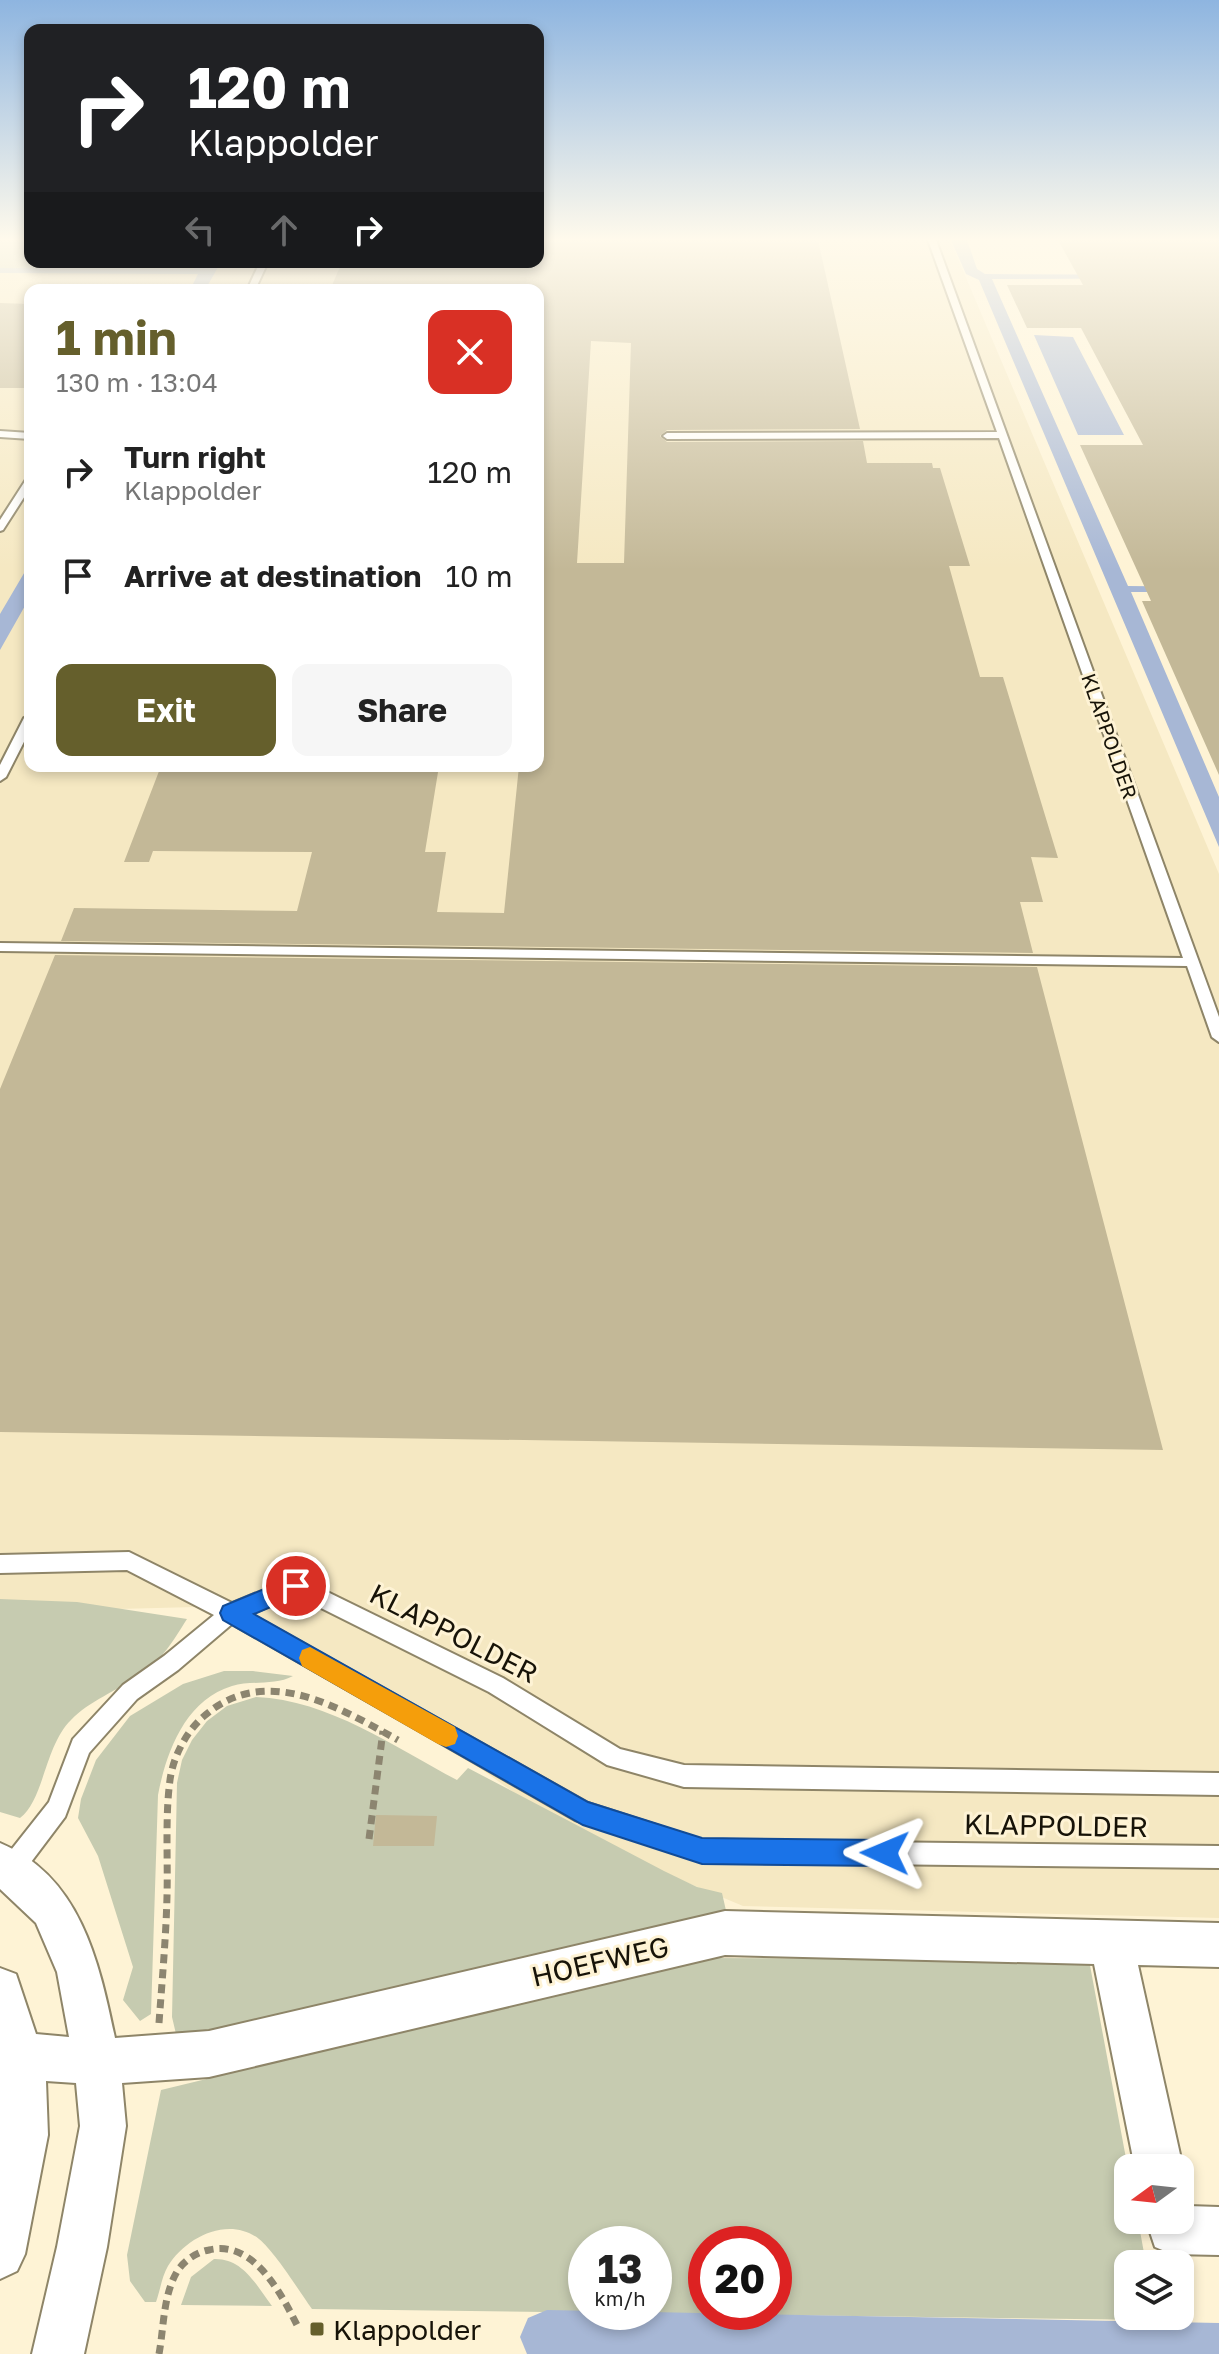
<!DOCTYPE html>
<meta charset="utf-8">
<style>
:root{--surface:#fff;--page:#f6f6f6;--text:#222;--muted:#767676;--accent:#655f2c}
body{margin:0;font-family:"Golos Text",sans-serif;background:var(--page);color:var(--text);height:100vh;display:flex;flex-direction:column;font-size:30px;white-space:nowrap}
*{box-sizing:border-box;margin:0}
p{font-size:26px;color:var(--muted)}
.icon{flex:none;width:44px;height:44px;fill:none;stroke:currentColor;stroke-width:2;stroke-linecap:round;stroke-linejoin:round}
.map{position:relative;flex:1;overflow:hidden}
.panel{position:absolute;left:24px;top:284px;width:520px;height:488px;display:flex;flex-direction:column;background:var(--surface);border-radius:16px;box-shadow:0 4px 12px #0003}
.panel>*{flex:none}
.banner{position:absolute;left:24px;top:24px;width:520px;height:244px;border-radius:16px;box-shadow:0 4px 12px #0003;background:#202124;color:#fff;overflow:hidden}
.needle{width:52px;rotate:255deg}
.tools{position:absolute;left:1114px;top:2154px;display:grid;gap:16px}
.tools a{display:grid;place-items:center;width:80px;height:80px;border-radius:16px;background:var(--surface);box-shadow:0 4px 12px #0003;font-size:40px}
.speed{position:absolute;left:568px;top:2226px;display:flex;gap:16px;font-size:40px;font-weight:700;text-align:center}
.speed>*{display:grid;place-content:center;width:104px;height:104px;border-radius:50%;background:var(--surface);box-shadow:0 4px 12px #0003;line-height:1}
.speed small{font-size:20px;font-weight:400}
.speed .limit{border:12px solid #d22;background:#fff;color:#111}
.pin{position:absolute;display:grid;place-items:center;width:68px;height:68px;color:#fff;margin:-34px;border:4px solid #fff;border-radius:50%;box-shadow:0 2px 8px #0007}
.me{position:absolute;width:88px;margin:-44px;rotate:271deg;stroke-linejoin:round;filter:drop-shadow(0 0 6px #0008)}
.turn{display:flex;align-items:center;gap:28px;height:168px;padding:0 32px;font-size:36px}
.turn .icon{width:104px;height:104px;stroke-width:2.5}
.turn b{display:block;font-size:56px;line-height:68px}
.lanes{display:flex;align-items:center;height:76px;padding:0 32px;background:#0003;justify-content:center;gap:40px;direction:ltr}
.lanes .off{opacity:.35}
.round{display:grid;place-items:center;flex:none;width:84px;height:84px;border-radius:16px;background:var(--page)}
.overview{display:flex;align-items:center;justify-content:space-between;height:136px;padding:0 32px}
h1{font-size:48px;font-weight:700;line-height:60px;color:var(--accent)}
.primary-button{display:flex;gap:16px;margin-top:auto;padding:16px 32px}
.primary-button a{flex:1;height:92px;border-radius:16px;background:var(--accent);color:#fff;font-size:32px;font-weight:700;line-height:92px;text-align:center}
.primary-button a+a{background:var(--page);color:var(--text)}
ul{padding:0;list-style:none}
li{display:flex;align-items:center;gap:24px;height:104px;padding:0 32px}
li div{flex:1}
li b{display:block;font-size:30px}
li em{font-style:normal}
.map>svg:first-child{display:block}
</style>
<div class="map">
<svg width="1219" height="2354" viewBox="0 0 1219 2354">
<rect width="100%" height="100%" fill="#fef3d5"/>
<path fill="#f5e8c2" fill-rule="evenodd" d="M0 240H30V262H538V240H950L1219 874V1918L743 1906 573 1835 320 1653 196 1607 0 1612ZM30 290H538V766H30Z"/>
<path fill="#c6cbb0" fill-rule="evenodd" d="M0 240H30V262H199L195 269 0 268Z
M0 1599 77 1602 187 1619C173 1641 161 1662 139 1676 118 1690 89 1701 71 1720 45 1745 44 1800 20 1818L0 1812Z
M224 1671H253L293 1676C275 1686 251 1680 232 1686 185 1700 166 1753 158 1795L151 2014 140 2021 123 2000 133 1967 98 1856 78 1818 81 1799 96 1760 130 1716 183 1684Z
M256 1697C329 1700 394 1747 457 1780L468 1768 664 1871 697 1887 722 1893 727 1915 224 2030 176 2034 172 2017 177 1783 182 1760 192 1740 207 1721 227 1706Z
M707 1958 1089 1960 1128 2169V2220H1138L1146 2264H1128V2316H1156V2320L312 2309C299 2291 275 2252 259 2239 228 2215 185 2238 168 2266 162 2276 160 2291 156 2302H145L130 2281 127 2255 161 2090ZM586 2244H654V2312H586ZM706 2244H774V2312H706Z
M214 2259C243 2258 256 2285 272 2306L181 2305 191 2277Z"/>
<path fill="#a7b7d5" d="M951 240H967L977 269 985 274 1219 275V278L992 279 1128 586 1219 587V592H1131L1219 797V847L979 280 966 274Z
M199 262H221L205 290H190L198 274 0 273V268L194 269Z
M1034 335 1073 337 1124 435H1078Z
M30 563V597L0 650V614Z"/>
<g fill="none" stroke-linecap="round" stroke-linejoin="round">
<path fill="#a7b7d5" fill-rule="evenodd" d="M547 2310 1219 2323V2354H527L520 2337 528 2318Z"/>
</g>
<path fill="#c3b897" fill-rule="evenodd" d="M538 240H818L860 429 667 430 660 436 667 442 863 441 867 463H932L933 468H940L970 566H949L980 677H1003L1058 858 1031 857 1043 902H1020L1033 953 61 941 74 908 297 911 312 852 153 851 149 862H124L161 766H439L425 852H446L437 912 504 913 519 766H538V290H330L342 262H538ZM591 341 631 343 624 563H577Z
M1058 240H1219V775L1142 601H1151L1080 445H1143L1081 328H1027L1007 285H1083Z
M0 303 30 304V388H0Z
M55 955 1037 967 1163 1450 0 1432V1089Z
M376 1815 437 1816 434 1846H373Z"/>
<g fill="none" stroke-linecap="round" stroke-linejoin="round">
<defs>
<path id="lane" d="M928 240H936L1219 1017V1042L1212 1037 1187 966 0 951V943L1183 958 999 438 667 439 663 436 667 433 997 432Z
M260 262H268L255 290H247Z
M0 431 30 433V439L0 437Z
M30 477V488L3 530 0 531V520L27 478Z
M30 715V730L6 777 0 781V765L24 718Z
M129 1552 232 1603 296 1577 303 1580 503 1678 620 1749 684 1765 1219 1773V1795L684 1787 607 1765 489 1692 295 1595 251 1614 588 1803 702 1840 1219 1846V1868L702 1862 575 1820 232 1624 178 1670 137 1699 89 1753 65 1817 19 1878 0 1889V1864L49 1802 73 1739 123 1685 164 1656 214 1615 127 1570 0 1573V1555Z"/>
<path id="street" d="M0 1843C80 1876 99 1961 115 2038L209 2031 725 1911 1219 1923V1967L1138 1965 1183 2168 1180 2175V2168H1135L1094 1964 725 1955 209 2077 122 2083 126 2126 107 2247 84 2354H32L57 2247 80 2126 76 2083 46 2081 48 2135 25 2254 17 2271 0 2279V1968L16 1974 36 2034 69 2037 57 1972 36 1923 0 1889Z
M1180 2200 1188 2206 1219 2207V2255L1172 2254 1155 2247 1146 2220H1180Z"/>
</defs>
<use href="#lane" stroke="#8e8568" stroke-width="4"/>
<use href="#street" stroke="#8e8568" stroke-width="4"/>
<path stroke="#8c8570" stroke-width="7" stroke-dasharray="9 6" stroke-linecap="butt" d="M369 1839 383 1731
M159 2023C162 1981 166 1938 167 1896 168 1858 165 1817 170 1780 173 1757 186 1732 203 1717 265 1662 338 1707 398 1740
M159 2354C164 2327 163 2294 178 2270 185 2260 197 2252 209 2250 254 2239 282 2295 299 2329"/>
<use href="#lane" fill="#fff" fill-rule="evenodd"/>
<use href="#street" fill="#fff" fill-rule="evenodd"/>
</g>
<linearGradient id="sky" x2="0" y2="1"><stop stop-color="#8eb5e0"/><stop offset="0.42" stop-color="#fffaec"/><stop offset="1" stop-color="#fffaec" stop-opacity="0"/></linearGradient>
<rect width="1219" height="570" fill="url(#sky)"/>
<path fill="#1a73e8" stroke="#114b97" stroke-width="2" d="M296 1576 304 1579 308 1586 304 1593 254 1614 588 1802 702 1838 885 1840 894 1844 898 1853 894 1862 885 1866 702 1864 583 1825 223 1620 220 1613 223 1606Z"/>
<path fill="#f59e0b" d="M310 1647 455 1727 458 1736 455 1744 446 1747 438 1744 302 1666 299 1658 302 1650Z"/>
<rect fill="#655f2c" stroke="#fef3d5" stroke-width="3" x="309" y="2321" width="16" height="16" rx="4"/>
<g text-anchor="middle" dominant-baseline="central" stroke-width="6" stroke-linejoin="round" paint-order="stroke">
<g font-size="20" fill="#171308" stroke="#fef3d5">
<text transform="translate(1110 736) rotate(71)">KLAPPOLDER</text>
</g>
<g font-size="28" fill="#171308" stroke="#fef3d5">
<text transform="translate(454 1633) rotate(27)">KLAPPOLDER</text>
<text transform="translate(1056 1825) rotate(1)">KLAPPOLDER</text>
<text transform="translate(600 1961) rotate(-13)">HOEFWEG</text>
</g>
<g font-size="28" fill="#171308" stroke="#fef3d5" text-anchor="start">
<text x="333" y="2329">Klappolder</text>
</g>
</g>
</svg>
<div class="tools">
<a><svg class="needle" viewBox="-14 -14 28 28"><path d="M0-13l5 13h-10z" fill="#e53935"/><path d="M0 13l5-13h-10z" fill="#767676"/></svg></a>
<a><svg class="icon" aria-label="layers" viewBox="0 0 24 24"><path d="M12 4l9 5-9 5-9-5zM3 14l9 5 9-5"/></svg></a>
</div>
<div class="speed"><div>13<small>km/h</small></div><div class="limit">20</div></div>
<div class="pin" style="left:296px;top:1586px;background:#d93025"><svg class="icon" aria-label="arrive" viewBox="0 0 24 24"><path d="M6 21V4h12l-3 4 3 4H6"/></svg></div>
<svg class="me" style="left:885px;top:1853px" viewBox="-20 -20 40 40"><path d="M0-17L14 15 0 8-14 15z" fill="#1a73e8" stroke="#fff" stroke-width="4"/></svg>
<div class="banner">
<div class="turn"><svg class="icon" aria-label="right" viewBox="0 0 24 24"><path d="M7 20v-9h11M14 6l5 5-5 5"/></svg><div><b>120 m</b>Klappolder</div></div>
<div class="lanes"><svg class="icon off" aria-label="left" viewBox="0 0 24 24"><path d="M17 20v-9H6M10 6l-5 5 5 5"/></svg><svg class="icon off" aria-label="ahead" viewBox="0 0 24 24"><path d="M12 20V5M6 11l6-6 6 6"/></svg><svg class="icon" aria-label="right" viewBox="0 0 24 24"><path d="M7 20v-9h11M14 6l5 5-5 5"/></svg></div>
</div>
<section class="panel">
<div class="overview"><div><h1>1 min</h1><p>130 m · 13:04</p></div><a class="round" style="background:#d93025;color:#fff"><svg class="icon" aria-label="close" viewBox="0 0 24 24"><path d="M6 6l12 12M18 6L6 18"/></svg></a></div>
<ul>
<li><svg class="icon" aria-label="right" viewBox="0 0 24 24"><path d="M7 20v-9h11M14 6l5 5-5 5"/></svg><div><b>Turn right</b><p>Klappolder</p></div><em>120 m</em></li>
<li><svg class="icon" aria-label="arrive" viewBox="0 0 24 24"><path d="M6 21V4h12l-3 4 3 4H6"/></svg><div><b>Arrive at destination</b></div><em>10 m</em></li>
</ul>
<div class="primary-button"><a>Exit</a><a>Share</a></div>
</section>
</div>
